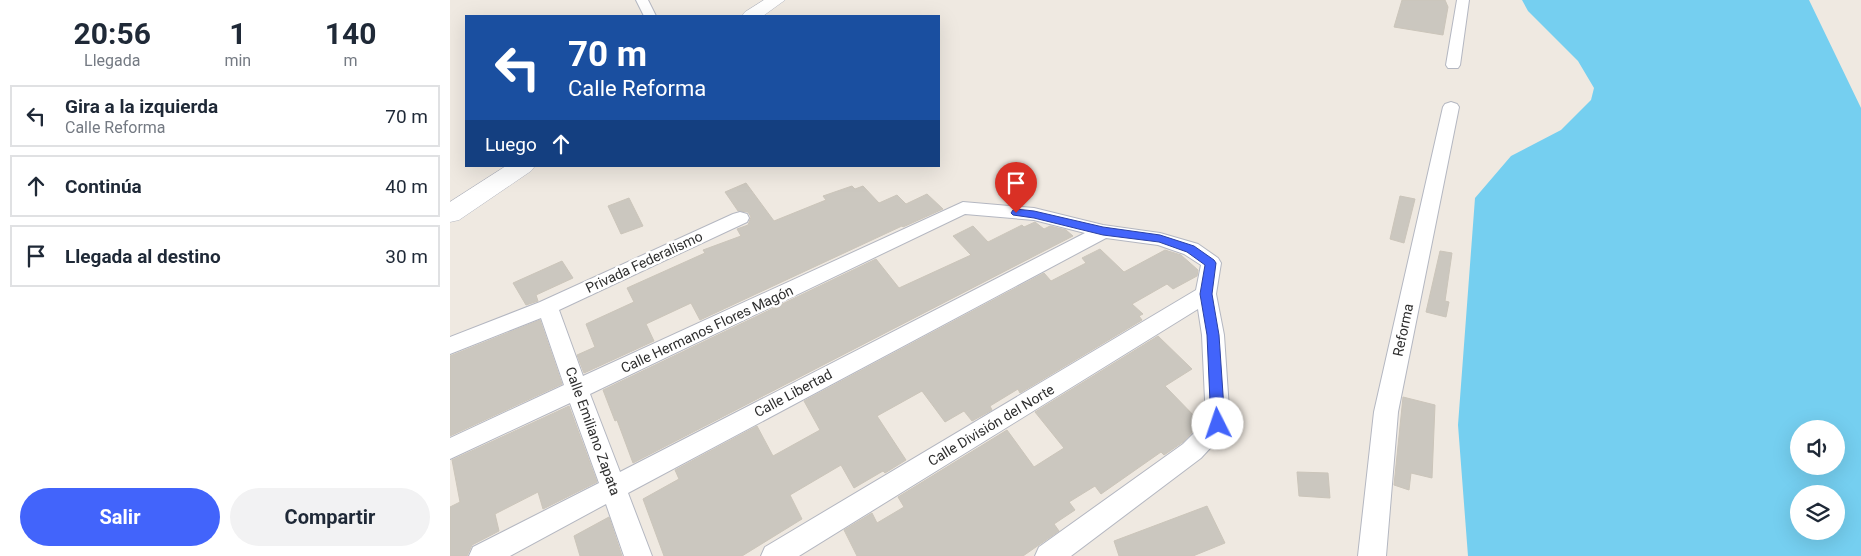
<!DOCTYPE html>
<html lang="es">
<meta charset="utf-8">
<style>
:root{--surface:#fff;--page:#f2f2f3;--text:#1f2937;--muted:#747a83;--line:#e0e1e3;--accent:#4264fb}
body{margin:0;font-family:Roboto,sans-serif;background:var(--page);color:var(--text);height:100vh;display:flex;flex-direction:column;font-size:19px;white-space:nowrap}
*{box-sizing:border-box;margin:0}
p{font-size:16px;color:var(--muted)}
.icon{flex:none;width:28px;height:28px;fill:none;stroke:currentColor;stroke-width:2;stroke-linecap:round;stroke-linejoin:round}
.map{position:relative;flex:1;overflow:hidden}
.panel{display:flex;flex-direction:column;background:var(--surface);width:450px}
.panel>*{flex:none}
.top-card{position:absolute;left:15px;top:15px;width:475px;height:152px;border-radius:0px;box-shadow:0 5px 20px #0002;background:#1a4fa0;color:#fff;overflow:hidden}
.buttons{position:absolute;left:1340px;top:420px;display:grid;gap:10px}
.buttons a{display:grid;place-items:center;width:55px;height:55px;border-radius:50%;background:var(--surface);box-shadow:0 5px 20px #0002;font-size:25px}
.pin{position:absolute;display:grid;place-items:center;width:42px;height:42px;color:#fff;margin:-51px -21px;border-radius:50% 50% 50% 0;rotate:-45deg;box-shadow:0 0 5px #0007}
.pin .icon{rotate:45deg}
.me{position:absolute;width:55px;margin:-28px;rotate:356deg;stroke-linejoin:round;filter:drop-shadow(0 0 4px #0008)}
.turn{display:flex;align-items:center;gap:18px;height:105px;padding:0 20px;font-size:22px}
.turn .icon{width:65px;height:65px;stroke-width:2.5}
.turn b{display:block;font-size:35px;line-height:42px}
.then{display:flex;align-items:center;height:48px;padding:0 20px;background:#0003;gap:10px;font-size:19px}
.eta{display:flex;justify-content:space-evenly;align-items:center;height:85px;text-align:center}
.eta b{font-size:30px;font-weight:700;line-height:35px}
.cta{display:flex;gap:10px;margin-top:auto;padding:10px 20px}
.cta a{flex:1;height:58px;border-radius:30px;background:var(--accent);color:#fff;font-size:20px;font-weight:700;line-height:58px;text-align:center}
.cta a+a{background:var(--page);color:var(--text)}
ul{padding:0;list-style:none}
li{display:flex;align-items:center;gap:15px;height:62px;margin:0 10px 8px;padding:0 10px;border:2px solid var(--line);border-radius:0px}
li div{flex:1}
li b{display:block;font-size:19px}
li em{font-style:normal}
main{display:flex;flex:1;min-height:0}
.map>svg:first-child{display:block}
</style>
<main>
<section class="panel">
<div class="eta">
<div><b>20:56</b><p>Llegada</p></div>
<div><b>1</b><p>min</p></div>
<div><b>140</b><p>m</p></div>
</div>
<ul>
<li><svg class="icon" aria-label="left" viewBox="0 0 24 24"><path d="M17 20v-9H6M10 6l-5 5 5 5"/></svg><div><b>Gira a la izquierda</b><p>Calle Reforma</p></div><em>70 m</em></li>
<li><svg class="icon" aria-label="ahead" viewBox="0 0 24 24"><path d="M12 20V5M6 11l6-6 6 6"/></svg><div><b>Continúa</b></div><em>40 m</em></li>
<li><svg class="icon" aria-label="arrive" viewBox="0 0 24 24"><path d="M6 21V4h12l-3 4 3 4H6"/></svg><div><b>Llegada al destino</b></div><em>30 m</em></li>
</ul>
<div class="cta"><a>Salir</a><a>Compartir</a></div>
</section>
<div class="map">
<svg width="1411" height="556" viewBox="0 0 1411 556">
<rect width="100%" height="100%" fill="#efe9e1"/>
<path fill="#75cff0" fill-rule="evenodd" d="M1072 0H1359L1411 108V556H1018L1008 425 1025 198 1061 156 1111 130 1141 100 1144 88 1128 61 1078 11ZM1349 429H1386V466H1349ZM1349 494H1386V531H1349Z"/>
<path fill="#cbc7bf" stroke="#cbc5ba" d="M952 0H995L998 7 993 35 944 27Z
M296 183 324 221 376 200 373 196 402 186 405 189 413 186 429 203 447 195 456 204 477 194 493 209 453 227 452 226 250 320 241 303 196 324 204 341 134 373 127 355 145 347 136 324 184 302 177 288 255 253 253 250 291 236 287 229 298 225 301 217 298 212 288 211 275 192Z
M950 196 965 199 954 243 940 239Z
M179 198 193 226 171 234 158 206Z
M585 222 594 229 600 226 616 230 623 236 183 463 167 420 165 421 153 390 426 259 449 288 521 255 503 236 523 226 538 242 572 225 574 227Z
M650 249 674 272 715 250 731 255 748 270 747 276 723 289 717 284 682 304 693 314 689 316 692 320 570 393 568 389 540 406 542 410 522 421 514 411 495 422 472 391 427 416 456 460 435 473 433 471 404 488 391 465 340 495 352 519 292 556H214L193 499 229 479 225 470 307 426 323 456 370 430 354 401 594 273 601 281 636 263 632 258Z
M990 251 1002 253 995 301 999 302 996 317 976 312Z
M112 261 123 278 86 295 88 301 76 305 63 283Z
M90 320 112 384 0 436V356Z
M708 336 742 369 715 386 751 423 733 442 714 455 711 452 651 494 645 486 619 502 625 510 604 524 609 531 573 556H407L394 530 422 513 427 523 454 507 448 497 557 430 584 467 614 448 585 412Z
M953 397 985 405 982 478 961 473 959 490 944 485Z
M119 406 147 482 93 509 88 492 45 514 49 531 22 545 17 556H0V507L10 502 2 460Z
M847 472 878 473 880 498 849 496Z
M757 506 775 543 743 556H669L664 541Z
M159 517 172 556H130L124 536Z"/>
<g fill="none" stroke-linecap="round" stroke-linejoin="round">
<defs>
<path id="street" d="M186 0H198L206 16H194Z
M1007 0H1019L1010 65 1008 68H998L996 65Z
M1001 102 1007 104 1009 107 948 412 936 556H908L924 412 993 107 995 104Z
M513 202 584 208 653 225 710 233 748 244 768 258 771 263 766 294 774 335 780 424 776 431 751 458 621 556H585L589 547 733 444 756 421 752 335 748 309 349 556H311L315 547 746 290 751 265 734 254 708 245 656 238 178 493 202 556H174L156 504 60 556H19L23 547 149 483 120 403 0 459V438L114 385 91 318 0 354V337L90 302 283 214 290 212 297 214 299 218 297 222 109 310 133 376ZM515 214 584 220 635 233 170 472 140 394Z"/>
<path id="secondary" d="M314 0H335L313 16H292L295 12Z
M56 166H85L81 171 9 220 0 222V202Z"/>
</defs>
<use href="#street" stroke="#b4b7c1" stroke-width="2"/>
<use href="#secondary" stroke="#b4b7c1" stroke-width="1"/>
<use href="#street" fill="#fff" fill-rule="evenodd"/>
<use href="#secondary" fill="#fff" fill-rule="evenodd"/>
</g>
<path fill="#4264fb" stroke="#2b41a3" d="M566 209 584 211 653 227 710 235 744 246 764 260 766 263 762 294 769 335 775 424 773 428 768 430 763 428 761 424 757 335 750 294 755 265 737 252 709 242 653 235 584 218 563 215 561 213 563 210Z"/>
<g text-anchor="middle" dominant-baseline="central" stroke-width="5" stroke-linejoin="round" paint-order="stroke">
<g font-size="14" fill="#2e2e2e" stroke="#fff">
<text transform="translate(194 262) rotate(-25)">Privada Federalismo</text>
<text transform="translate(257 329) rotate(-25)">Calle Hermanos Flores Magón</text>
<text transform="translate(953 330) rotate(-78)">Reforma</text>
<text transform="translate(343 393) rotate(-28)">Calle Libertad</text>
<text transform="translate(541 425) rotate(-31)">Calle División del Norte</text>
<text transform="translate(143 431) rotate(70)">Calle Emiliano Zapata</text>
</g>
</g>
</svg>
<div class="buttons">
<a><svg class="icon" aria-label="sound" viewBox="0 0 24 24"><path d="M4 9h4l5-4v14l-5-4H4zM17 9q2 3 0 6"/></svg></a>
<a><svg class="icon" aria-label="layers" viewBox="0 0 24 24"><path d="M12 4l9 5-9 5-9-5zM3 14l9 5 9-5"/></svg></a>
</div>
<div class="pin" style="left:566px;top:213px;background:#d93025"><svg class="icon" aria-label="arrive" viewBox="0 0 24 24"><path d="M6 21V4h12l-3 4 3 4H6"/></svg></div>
<svg class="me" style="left:768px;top:424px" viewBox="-20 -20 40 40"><circle r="19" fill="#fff"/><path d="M0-13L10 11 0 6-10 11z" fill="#4264fb"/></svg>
<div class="top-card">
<div class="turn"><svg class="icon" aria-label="left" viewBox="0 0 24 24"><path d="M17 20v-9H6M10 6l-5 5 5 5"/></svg><div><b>70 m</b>Calle Reforma</div></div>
<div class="then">Luego<svg class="icon" aria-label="ahead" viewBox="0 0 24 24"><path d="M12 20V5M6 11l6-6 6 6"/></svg></div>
</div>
</div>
</main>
